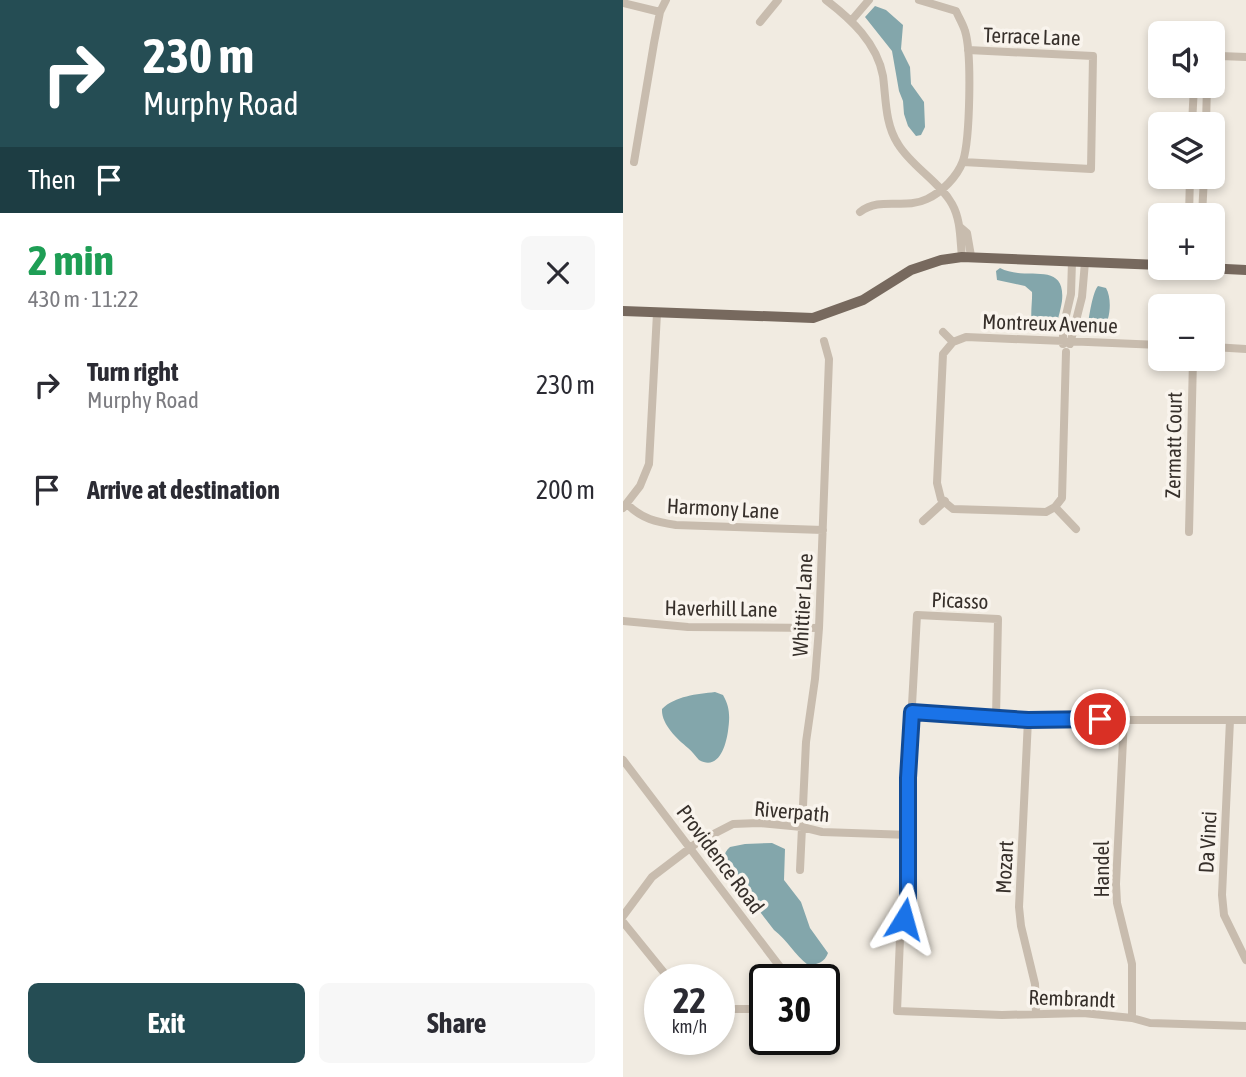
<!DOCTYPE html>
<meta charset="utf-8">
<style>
:root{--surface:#fff;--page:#f7f7f7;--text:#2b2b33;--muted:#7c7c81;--accent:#254d54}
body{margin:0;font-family:"Asap Condensed",sans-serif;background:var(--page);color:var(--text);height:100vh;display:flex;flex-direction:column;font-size:26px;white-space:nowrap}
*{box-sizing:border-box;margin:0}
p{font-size:23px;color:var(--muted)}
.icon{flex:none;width:38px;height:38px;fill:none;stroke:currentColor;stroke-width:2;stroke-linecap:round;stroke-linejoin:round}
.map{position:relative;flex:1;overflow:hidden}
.drawer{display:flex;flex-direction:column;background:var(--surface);width:623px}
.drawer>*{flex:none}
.banner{background:#254d54;color:#fff;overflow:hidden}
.controls{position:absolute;left:525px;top:21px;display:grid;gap:14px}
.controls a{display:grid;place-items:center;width:77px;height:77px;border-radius:10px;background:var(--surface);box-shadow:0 4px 10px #0003;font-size:35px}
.speed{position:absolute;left:21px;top:964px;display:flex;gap:14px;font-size:35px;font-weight:700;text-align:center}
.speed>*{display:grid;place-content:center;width:91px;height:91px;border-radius:50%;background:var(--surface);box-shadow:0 4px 10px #0003;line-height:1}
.speed small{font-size:18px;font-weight:400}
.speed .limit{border:4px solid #111;border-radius:10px;background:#fff;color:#111}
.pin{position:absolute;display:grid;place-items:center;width:60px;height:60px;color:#fff;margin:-30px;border:4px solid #fff;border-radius:50%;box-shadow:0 2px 7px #0007}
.me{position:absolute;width:77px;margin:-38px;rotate:8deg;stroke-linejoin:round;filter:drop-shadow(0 0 5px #0008)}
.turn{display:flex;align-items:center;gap:24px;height:147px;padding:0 28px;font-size:32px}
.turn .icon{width:91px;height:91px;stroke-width:2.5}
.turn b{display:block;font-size:49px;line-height:60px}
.then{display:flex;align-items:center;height:66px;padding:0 28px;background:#0003;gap:14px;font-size:26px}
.round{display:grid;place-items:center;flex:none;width:74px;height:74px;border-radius:10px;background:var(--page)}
.head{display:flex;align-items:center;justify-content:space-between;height:119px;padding:0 28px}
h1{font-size:42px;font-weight:700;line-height:52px;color:#1e9e55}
.action{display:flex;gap:14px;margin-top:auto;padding:14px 28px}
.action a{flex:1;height:80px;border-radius:10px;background:var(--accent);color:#fff;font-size:28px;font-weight:700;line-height:80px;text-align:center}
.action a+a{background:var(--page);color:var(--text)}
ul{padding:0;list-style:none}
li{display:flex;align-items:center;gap:21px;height:105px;padding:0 28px}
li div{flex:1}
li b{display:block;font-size:26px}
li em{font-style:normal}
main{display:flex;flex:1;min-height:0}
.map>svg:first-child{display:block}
</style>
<main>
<section class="drawer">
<div class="banner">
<div class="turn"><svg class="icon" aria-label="right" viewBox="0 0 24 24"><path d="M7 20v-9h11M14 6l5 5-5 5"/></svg><div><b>230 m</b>Murphy Road</div></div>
<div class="then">Then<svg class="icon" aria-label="arrive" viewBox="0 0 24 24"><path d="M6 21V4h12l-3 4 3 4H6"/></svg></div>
</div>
<div class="head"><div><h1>2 min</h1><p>430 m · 11:22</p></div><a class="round"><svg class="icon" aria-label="close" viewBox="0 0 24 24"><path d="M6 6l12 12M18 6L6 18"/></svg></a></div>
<ul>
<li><svg class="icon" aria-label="right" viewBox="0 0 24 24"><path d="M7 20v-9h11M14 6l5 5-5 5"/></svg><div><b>Turn right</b><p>Murphy Road</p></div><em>230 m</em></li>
<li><svg class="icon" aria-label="arrive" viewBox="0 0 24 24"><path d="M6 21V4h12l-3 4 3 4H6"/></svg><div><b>Arrive at destination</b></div><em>200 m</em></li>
</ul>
<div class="action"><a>Exit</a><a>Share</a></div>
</section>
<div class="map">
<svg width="623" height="1077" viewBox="0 0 623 1077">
<rect width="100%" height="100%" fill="#f1ebe1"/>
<path fill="#83a6ab" d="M252 6 263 10 280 25 278 49 287 67 288 84 301 102 302 127 298 135 293 136 285 126 281 114 280 101 276 91 269 51 242 17Z
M377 268C403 282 443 259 439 301 437 312 435 324 427 332 401 336 410 309 409 292L402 286 374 280 373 271Z
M475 286 483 288C489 298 488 321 479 329L467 328 465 325C466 316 470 291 475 286Z
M92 692 100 695C107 707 107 717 105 731 103 745 96 771 76 760 73 757 69 751 65 748 54 739 38 724 39 709 52 696 74 694 92 692Z
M149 843 162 849 161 880 178 902 187 928 205 953C202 962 194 965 185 965 172 955 164 940 151 930L106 872C102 864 98 854 107 847L122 844Z"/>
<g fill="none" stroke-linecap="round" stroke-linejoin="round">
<path stroke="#c8bcae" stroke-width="8" d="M203 0C228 19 254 43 260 76 263 99 262 124 275 144 289 167 316 181 329 204 338 220 337 239 339 257
M0 3 37 12
M228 21 246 0
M137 22 155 0
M590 58 597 56 623 57
M569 124 571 86
M583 124 584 86
M11 162 31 43 37 12 43 0
M340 162 468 169 470 56 345 50
M237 212C257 196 282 210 304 199 319 192 334 177 340 161 347 139 349 53 342 31 340 24 336 18 333 11L296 0
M566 215 567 177
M579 215 581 177
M337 227 344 233 348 256
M320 332 330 342
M330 342 320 354 314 483 318 499 330 509 423 512 432 507 439 498 443 352
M330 342 343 337 537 345
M440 344V328L448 294 449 261
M447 344 459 297 462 262
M590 347 623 349
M4 504C19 519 33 522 53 525L200 530
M432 507 453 529
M0 508 17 486 26 464 34 313
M300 521 322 501
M566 532 570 359
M0 621 65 627 196 628
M289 712 405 720H623
M373 718 375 619 294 615 285 777V900L277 938 274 1011 379 1015 460 1013 509 1018 527 1023 623 1026
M501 719 493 884 494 903 509 964V1018
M405 720 396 907 398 926 412 984 413 1013
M607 720 599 895 601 915 623 960
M0 760 167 980
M177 870 183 742 192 679 196 628 206 359 201 341
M0 916 29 877 75 842 110 824 136 823 179 827 199 832 287 835
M0 922 47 980
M96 1009H142"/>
<path stroke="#77695e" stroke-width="10" d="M583 268 623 270
M0 311 190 318 240 300 288 270 318 260 339 257 537 265"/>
</g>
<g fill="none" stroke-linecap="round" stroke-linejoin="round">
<defs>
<path id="route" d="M281 919 285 900V778L289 712 405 720 477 719"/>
</defs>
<use href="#route" stroke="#114b97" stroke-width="18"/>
<use href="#route" stroke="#1a73e8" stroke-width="12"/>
</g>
<g text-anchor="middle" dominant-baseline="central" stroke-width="7" stroke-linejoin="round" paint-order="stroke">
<g font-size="21" fill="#37302b" stroke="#f9f4ed">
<text transform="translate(409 36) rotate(2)">Terrace Lane</text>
<text transform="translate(427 323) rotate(2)">Montreux Avenue</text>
<text transform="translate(550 445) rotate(-89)">Zermatt Court</text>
<text transform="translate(100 508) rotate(3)">Harmony Lane</text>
<text transform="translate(337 600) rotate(2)">Picasso</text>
<text transform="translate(179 605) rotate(-87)">Whittier Lane</text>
<text transform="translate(98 608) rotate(1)">Haverhill Lane</text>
<text transform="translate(169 811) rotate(5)">Riverpath</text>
<text transform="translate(584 842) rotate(-87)">Da Vinci</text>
<text transform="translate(98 859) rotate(53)">Providence Road</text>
<text transform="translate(381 867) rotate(-87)">Mozart</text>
<text transform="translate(478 869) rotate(-90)">Handel</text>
<text transform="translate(449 998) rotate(2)">Rembrandt</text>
</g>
</g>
</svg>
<div class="controls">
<a><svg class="icon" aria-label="sound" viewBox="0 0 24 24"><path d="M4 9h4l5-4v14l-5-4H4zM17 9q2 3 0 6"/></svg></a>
<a><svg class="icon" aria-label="layers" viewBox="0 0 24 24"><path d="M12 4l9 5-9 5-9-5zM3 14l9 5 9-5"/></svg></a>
<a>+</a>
<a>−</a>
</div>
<div class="speed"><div>22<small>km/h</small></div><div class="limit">30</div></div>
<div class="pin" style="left:477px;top:719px;background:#d93025"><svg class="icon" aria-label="arrive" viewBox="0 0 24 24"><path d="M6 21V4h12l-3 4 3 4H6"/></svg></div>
<svg class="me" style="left:281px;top:919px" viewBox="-20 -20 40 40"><path d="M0-17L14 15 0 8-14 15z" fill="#1a73e8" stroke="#fff" stroke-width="4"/></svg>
</div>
</main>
